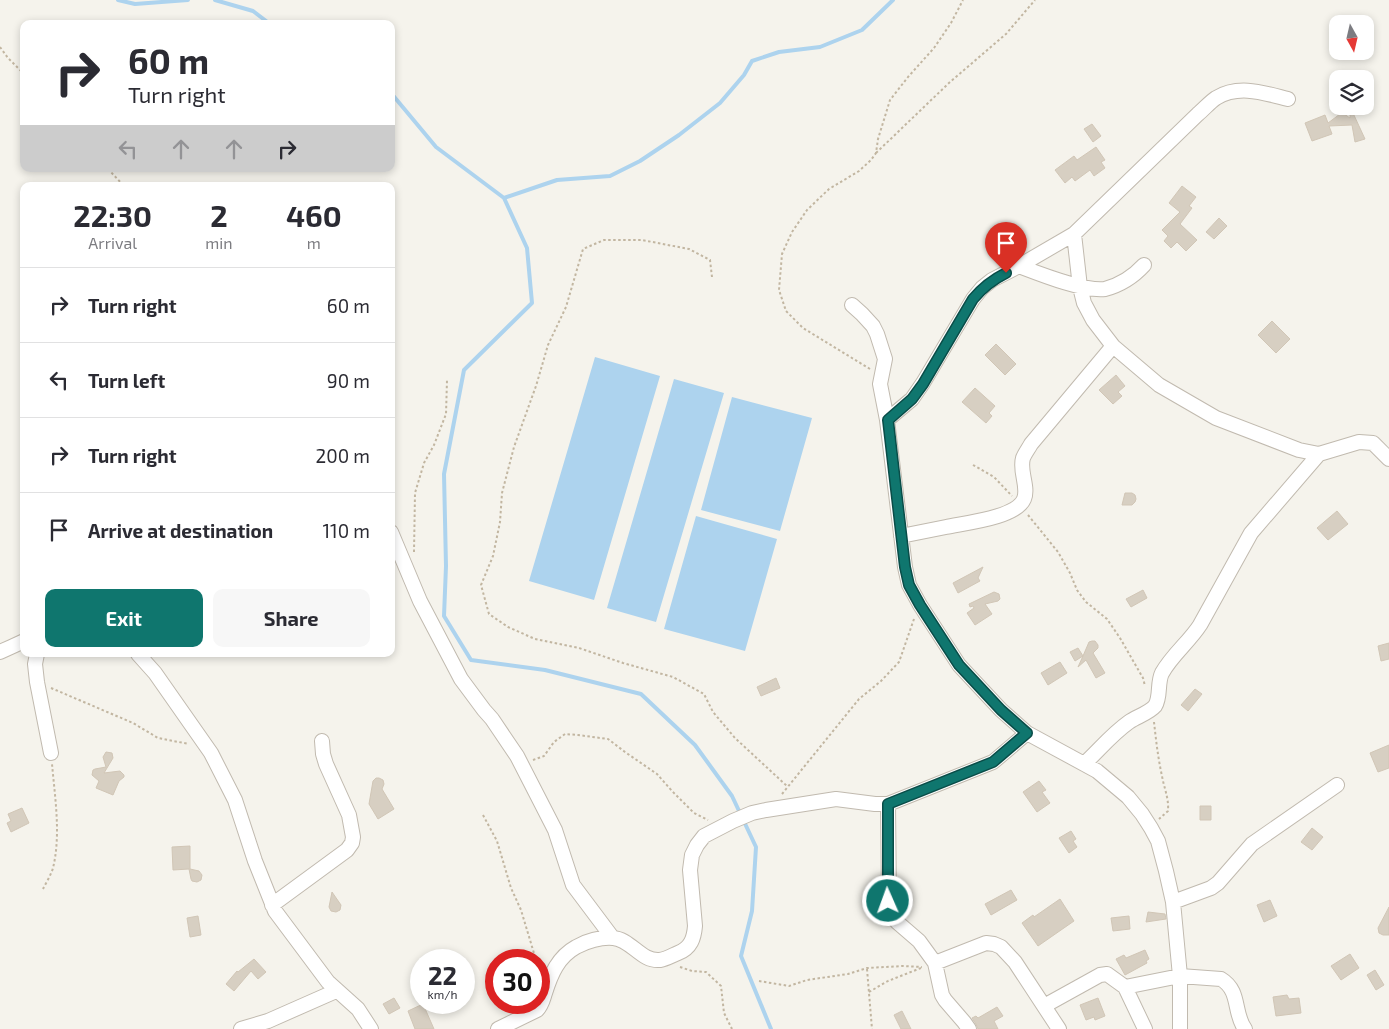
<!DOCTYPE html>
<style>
:root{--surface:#fff;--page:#f7f7f7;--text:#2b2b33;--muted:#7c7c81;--line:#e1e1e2;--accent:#0f766e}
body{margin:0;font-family:"Exo 2",sans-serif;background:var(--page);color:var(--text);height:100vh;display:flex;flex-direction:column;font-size:19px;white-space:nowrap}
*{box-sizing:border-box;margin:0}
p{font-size:16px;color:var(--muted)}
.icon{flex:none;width:28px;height:28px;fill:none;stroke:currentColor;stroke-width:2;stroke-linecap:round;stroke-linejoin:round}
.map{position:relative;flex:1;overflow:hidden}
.sheet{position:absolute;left:20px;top:182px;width:375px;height:475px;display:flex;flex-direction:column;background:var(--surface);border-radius:10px;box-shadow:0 2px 8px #0003}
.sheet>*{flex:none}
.banner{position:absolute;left:20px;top:20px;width:375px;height:152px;border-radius:10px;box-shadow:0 2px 8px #0003;background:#fff;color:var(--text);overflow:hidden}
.needle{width:32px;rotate:172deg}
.fabs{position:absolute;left:1329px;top:15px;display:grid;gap:10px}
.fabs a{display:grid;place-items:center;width:45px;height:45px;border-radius:10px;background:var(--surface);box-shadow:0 2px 8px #0003;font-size:25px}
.speed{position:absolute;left:410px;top:949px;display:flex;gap:10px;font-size:25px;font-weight:700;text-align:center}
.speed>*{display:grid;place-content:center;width:65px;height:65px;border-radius:50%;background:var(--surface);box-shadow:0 2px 8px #0003;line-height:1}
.speed small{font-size:12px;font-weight:400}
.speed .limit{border:8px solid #d22;background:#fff;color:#111}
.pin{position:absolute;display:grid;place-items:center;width:42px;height:42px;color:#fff;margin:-51px -21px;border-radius:50% 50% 50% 0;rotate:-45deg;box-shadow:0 0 5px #0007}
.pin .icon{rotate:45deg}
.me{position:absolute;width:55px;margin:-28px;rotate:358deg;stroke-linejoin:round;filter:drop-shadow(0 0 4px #0008)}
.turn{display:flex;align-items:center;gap:18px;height:105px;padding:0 25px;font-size:22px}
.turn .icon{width:65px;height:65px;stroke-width:2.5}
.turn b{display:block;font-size:35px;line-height:42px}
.lanes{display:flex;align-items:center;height:48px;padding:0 25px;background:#0003;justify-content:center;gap:25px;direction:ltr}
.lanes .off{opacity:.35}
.eta{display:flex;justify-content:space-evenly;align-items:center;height:85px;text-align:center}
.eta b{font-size:30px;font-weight:700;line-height:35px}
.primary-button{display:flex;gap:10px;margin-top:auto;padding:10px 25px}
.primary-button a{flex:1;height:58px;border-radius:10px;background:var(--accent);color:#fff;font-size:20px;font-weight:700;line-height:58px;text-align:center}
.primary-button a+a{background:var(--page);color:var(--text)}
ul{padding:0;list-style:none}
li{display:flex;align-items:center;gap:15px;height:75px;padding:0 25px;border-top:1px solid var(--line)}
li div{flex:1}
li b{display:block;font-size:19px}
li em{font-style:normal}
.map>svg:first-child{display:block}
</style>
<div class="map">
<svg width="1389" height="1029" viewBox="0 0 1389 1029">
<rect width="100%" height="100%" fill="#f5f3ec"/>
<path fill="#add3ee" d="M595 357 660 376 594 600 529 581Z
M674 379 724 393 656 622 607 608Z
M732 397 812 418 780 531 701 510Z
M696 516 777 539 745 651 664 629Z"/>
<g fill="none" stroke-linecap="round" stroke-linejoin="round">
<path stroke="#add3ee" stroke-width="4" d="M118 0 135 4 188 0
M215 0 253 11 270 24
M391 93 436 147 504 198 527 248 532 303 464 370 444 474 446 566 444 616 471 660 545 670 641 694 695 745 732 796 756 847 752 911 741 956 771 1029
M504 198 557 180 610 176 640 161 679 135 720 103 744 75 752 61 779 52 820 47 862 30 893 0"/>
</g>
<path fill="#d7cfc2" stroke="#d1c6b6" d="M1353 113 1365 139 1355 142 1352 125 1329 126 1332 134 1312 141 1305 123 1325 115 1328 123 1340 114H1344L1350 118V114Z
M1092 124 1101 136 1093 142 1084 129Z
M1096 147 1105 160 1101 162 1105 168 1094 176 1090 170 1075 181 1072 177 1065 183 1055 170 1074 156 1077 160Z
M1182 186 1196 197 1189 206 1192 208 1180 224 1197 240 1186 251 1177 242 1171 248 1164 241 1168 236 1162 230 1180 212 1169 203Z
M1219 218 1227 226 1214 239 1206 232Z
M1272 321 1290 339 1276 353 1258 335Z
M996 344 1016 364 1005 375 985 355Z
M1116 375 1125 386 1118 392 1122 396 1113 404 1099 390Z
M975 388 995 406 989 413 992 416 986 423 962 402Z
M1125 493H1132L1135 495 1136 499 1135 502 1132 505H1122Z
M1337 511 1348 524 1328 540 1317 528Z
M983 567 978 578 980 581 958 593 953 583Z
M1143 590 1147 598 1131 607 1126 599Z
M994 592 999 594 1000 599 998 601 985 604 992 614 975 625 967 613 974 608 973 606 970 607 969 604Z
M1092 641H1095L1098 645V648L1093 653 1105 673 1096 678 1086 660 1078 667 1083 656 1075 661 1070 652 1078 648 1083 656 1089 642Z
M1389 643V659L1381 661 1378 646Z
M1060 662 1067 673 1048 685 1041 673Z
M776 678 780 688 761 696 757 687Z
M1195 689 1202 694 1188 711 1181 705Z
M1389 745V768L1378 772 1370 753Z
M106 752 112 753 113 758 104 773 120 771 124 775V777L119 781 113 795 96 788 99 781 92 775 93 770 95 769 106 767 103 757Z
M376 778H379L383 780 384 784 382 789 394 809 378 819 369 804 373 781Z
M1039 781 1046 790 1042 792 1050 803 1037 812 1023 792Z
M1200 806H1211V820H1200Z
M22 808 29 823 11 832 7 823 11 821 8 814Z
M1312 828 1323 837 1312 850 1301 842Z
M1071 831 1076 839 1073 841 1077 847 1069 853 1059 838Z
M190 846V869L199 871 202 875 201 880 197 882 192 881 191 879 189 869 173 870 172 847Z
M1011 890 1017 900 991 915 985 904Z
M332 892 341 905 340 910 336 912 331 911 329 907Z
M1060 899 1074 921 1038 946 1022 923 1033 915 1034 917Z
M1270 900 1277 916 1264 922 1257 905Z
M1389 907V935H1383L1379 933 1378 928Z
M1148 912 1165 914 1166 919 1146 922Z
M198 916 201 935 190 937 187 918Z
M1129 916 1130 929 1113 931 1111 918Z
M1145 950 1149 959 1146 961 1147 963 1125 975 1116 959 1124 955 1126 958Z
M1350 954 1359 968 1341 980 1331 966Z
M254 959 266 972 258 979 251 971 234 991 226 984 237 971 238 972Z
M1375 970 1384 985 1376 990 1367 975Z
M1287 995 1289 999 1299 998 1301 1013 1276 1016 1273 997Z
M394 998 400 1008 389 1014 383 1004Z
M1098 998 1105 1016 1095 1020 1094 1017 1086 1020 1080 1005Z
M423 1004 434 1029H415L408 1011Z
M997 1007 1003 1016 994 1021 998 1029H978L976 1024 972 1018 976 1016 978 1018Z
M902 1011 911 1029H901L894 1015Z"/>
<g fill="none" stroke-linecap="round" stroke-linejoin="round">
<defs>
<path id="minor" d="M1074 234 1080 287 1084 303 1093 320 1113 346 1159 385 1216 418 1299 450 1319 454 1359 442 1373 443 1389 459
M1019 266C1040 274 1085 292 1105 289 1120 285 1133 277 1144 265
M852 305 862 314 873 326 877 334 885 359 880 384 887 420 905 567 909 585 920 605 959 665 1001 710 1027 733 1097 771 1128 797 1142 814 1151 828 1158 841 1166 871 1173 902 1180 976V1029
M887 420 912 399 923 383 973 299 982 288 992 280 1019 266 1074 234 1198 114C1204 109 1210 102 1216 98 1239 84 1264 93 1288 99
M391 532 420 601 461 679 484 710 492 719 517 756 555 830 573 885 612 937
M901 536C916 533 931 530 946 527 964 523 1016 518 1024 499 1029 487 1019 471 1023 458 1025 453 1029 448 1031 444L1113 346
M0 652 11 647 24 641
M37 654 35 664 37 682 51 753
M138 654 155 673 211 753 235 800 255 861 275 911 328 982 358 1009 371 1029
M1084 764C1099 750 1112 734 1129 722 1136 717 1149 713 1155 706 1161 697 1157 683 1162 673 1172 655 1189 642 1200 625L1251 533 1319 454
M888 804 889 901 897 922 919 941 935 963 942 995 945 1000 964 1022 969 1029
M1173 902 1211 888 1218 883 1252 844 1337 785
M272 905 347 850 352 843 353 837 349 815 326 764 323 754 322 741
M935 963 986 943 994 944 1001 947 1015 962 1059 1029
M1125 987 1180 976 1221 979C1241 991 1233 1013 1245 1029
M1044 1006 1100 975 1107 974 1125 987 1145 1029
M241 1029 268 1021 336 991
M498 1029 537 1010C542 1005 543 999 545 993 551 974 558 957 576 947 586 941 601 937 613 938 631 939 641 962 660 960 666 959 673 955 678 953 691 948 694 938 695 926L690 870 692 855 697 845 704 836 733 821 752 813 766 810 836 799 875 804H888L993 762 1027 733"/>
</defs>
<use href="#minor" stroke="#c1baaf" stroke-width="16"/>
<path stroke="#c2b6a1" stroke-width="2" stroke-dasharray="2.5 2.5" stroke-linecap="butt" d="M0 47 8 58 24 74
M876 153 950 82 1006 34 1035 0
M108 169 124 186
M712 277 710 260 689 249 642 240H604L583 249 566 307 548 345 536 386 514 447 502 493 500 522 493 556 481 585 489 614 508 627 535 639 579 648 623 663 673 677 704 694 713 712 735 738 788 787
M870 369 803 328 786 311 779 290 782 254 792 232 807 210 829 189 859 171 871 160 876 153 878 139 890 100 908 77 934 48 951 23 963 0
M973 465 994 477 1012 496
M1028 515 1058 552 1070 573 1077 590 1086 602 1107 619 1120 638 1143 678 1145 686
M414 552 415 493 424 463 434 445 446 414 447 380
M51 688 133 723 158 738 189 744
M1154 722C1156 740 1158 758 1162 776 1164 788 1169 798 1168 811L1159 819
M533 760 544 756 554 742 565 734 578 735 608 739 625 752 657 774 672 791 694 813 708 820
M782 794 859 699 881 681 899 662 914 619
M483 815 497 841 511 888 521 910 536 960
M43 889C46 883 51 875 53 868 61 835 55 798 52 764
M680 967 692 971 706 972 721 986 724 1013 732 1029
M867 969 872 1029
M759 981 789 986 807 980 848 974 867 968 903 966 922 967
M869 992 888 981 921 968"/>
<use href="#minor" stroke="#fff" stroke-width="14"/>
</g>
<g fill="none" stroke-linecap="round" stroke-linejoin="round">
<defs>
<path id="route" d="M888 901V804L993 762 1027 733 1001 710 959 665 920 605 909 585 905 567 888 420 912 399 923 384 973 299C983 287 992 280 1006 273"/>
</defs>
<use href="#route" stroke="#0a4d48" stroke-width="12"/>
<use href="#route" stroke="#0f766e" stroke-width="9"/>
</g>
</svg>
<div class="fabs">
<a><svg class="needle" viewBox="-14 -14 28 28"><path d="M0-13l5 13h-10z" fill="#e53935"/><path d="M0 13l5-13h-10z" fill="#7c7c81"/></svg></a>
<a><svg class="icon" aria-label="layers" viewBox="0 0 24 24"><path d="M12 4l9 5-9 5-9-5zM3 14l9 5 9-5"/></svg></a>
</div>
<div class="speed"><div>22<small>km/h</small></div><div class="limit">30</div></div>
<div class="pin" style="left:1006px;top:273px;background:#d93025"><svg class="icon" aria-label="arrive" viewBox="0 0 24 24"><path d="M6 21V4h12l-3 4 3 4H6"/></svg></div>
<svg class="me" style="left:888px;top:901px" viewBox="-20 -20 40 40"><circle r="17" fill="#0f766e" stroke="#fff" stroke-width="3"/><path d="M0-11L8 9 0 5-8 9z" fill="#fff"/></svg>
<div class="banner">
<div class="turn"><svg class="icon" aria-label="right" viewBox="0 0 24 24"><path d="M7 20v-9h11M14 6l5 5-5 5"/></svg><div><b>60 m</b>Turn right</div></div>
<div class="lanes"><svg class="icon off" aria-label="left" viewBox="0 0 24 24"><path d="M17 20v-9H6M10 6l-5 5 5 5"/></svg><svg class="icon off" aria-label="ahead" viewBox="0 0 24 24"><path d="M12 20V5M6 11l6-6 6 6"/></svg><svg class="icon off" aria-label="ahead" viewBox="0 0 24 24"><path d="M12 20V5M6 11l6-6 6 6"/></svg><svg class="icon" aria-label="right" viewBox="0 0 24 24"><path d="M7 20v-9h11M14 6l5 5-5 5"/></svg></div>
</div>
<section class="sheet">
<div class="eta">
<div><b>22:30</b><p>Arrival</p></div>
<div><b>2</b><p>min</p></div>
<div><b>460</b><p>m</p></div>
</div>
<ul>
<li><svg class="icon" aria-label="right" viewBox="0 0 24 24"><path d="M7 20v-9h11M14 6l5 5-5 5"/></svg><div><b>Turn right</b></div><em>60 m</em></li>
<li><svg class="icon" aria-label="left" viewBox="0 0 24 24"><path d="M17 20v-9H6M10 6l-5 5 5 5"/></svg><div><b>Turn left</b></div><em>90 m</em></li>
<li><svg class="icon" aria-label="right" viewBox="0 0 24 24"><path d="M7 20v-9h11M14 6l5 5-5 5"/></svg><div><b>Turn right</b></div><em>200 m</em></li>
<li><svg class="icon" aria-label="arrive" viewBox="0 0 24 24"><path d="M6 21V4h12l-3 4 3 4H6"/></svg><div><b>Arrive at destination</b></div><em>110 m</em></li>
</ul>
<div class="primary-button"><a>Exit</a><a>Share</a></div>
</section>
</div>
